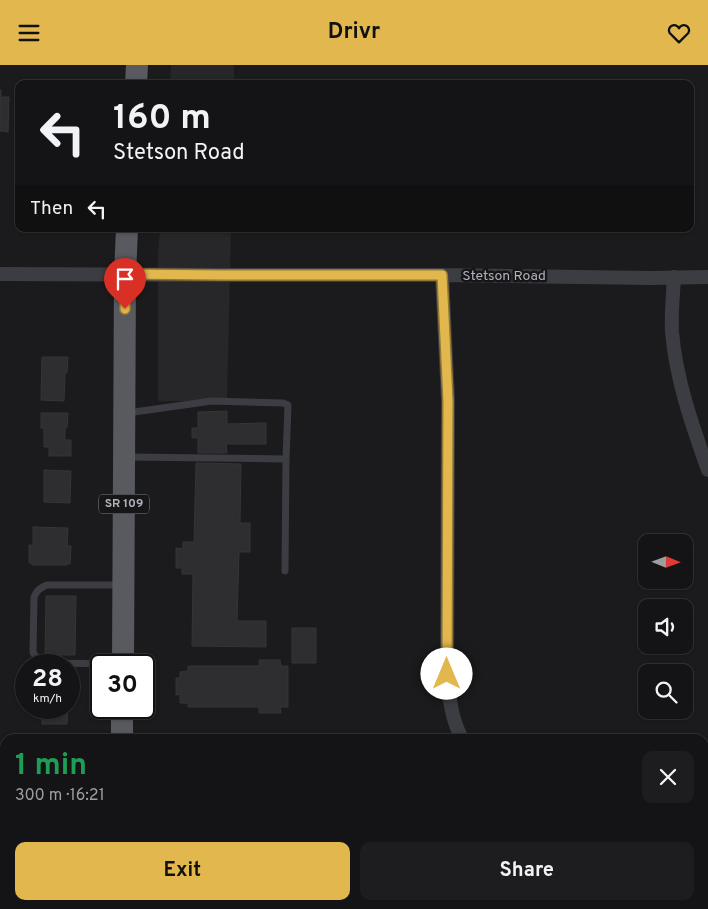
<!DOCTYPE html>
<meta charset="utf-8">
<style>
:root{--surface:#141416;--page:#1d1d1f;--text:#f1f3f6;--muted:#9d9ea1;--line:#333335;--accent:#e2b84e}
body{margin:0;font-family:Overpass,sans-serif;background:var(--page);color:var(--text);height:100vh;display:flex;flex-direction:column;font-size:19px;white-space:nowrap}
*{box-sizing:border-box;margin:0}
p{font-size:16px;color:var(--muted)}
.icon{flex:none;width:28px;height:28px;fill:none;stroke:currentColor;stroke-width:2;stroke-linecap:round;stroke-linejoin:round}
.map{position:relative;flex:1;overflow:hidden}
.drawer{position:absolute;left:0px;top:669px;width:709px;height:176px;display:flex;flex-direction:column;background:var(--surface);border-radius:15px 15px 0 0;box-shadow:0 1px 4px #0004,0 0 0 1px var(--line)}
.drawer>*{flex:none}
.banner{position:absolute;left:15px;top:15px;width:679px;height:152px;border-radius:10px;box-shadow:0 1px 4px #0004,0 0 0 1px var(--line);background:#141416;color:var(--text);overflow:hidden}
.needle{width:32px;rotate:91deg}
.controls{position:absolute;left:638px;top:469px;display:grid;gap:10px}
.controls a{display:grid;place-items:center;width:55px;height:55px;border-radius:10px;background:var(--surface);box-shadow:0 1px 4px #0004,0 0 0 1px var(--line);font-size:25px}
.speed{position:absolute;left:15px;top:589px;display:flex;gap:10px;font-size:25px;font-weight:700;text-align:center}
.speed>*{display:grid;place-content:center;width:65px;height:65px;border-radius:50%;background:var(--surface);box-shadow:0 1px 4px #0004,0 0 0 1px var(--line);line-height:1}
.speed small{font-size:12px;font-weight:400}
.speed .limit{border:2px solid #111;border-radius:8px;background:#fff;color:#111}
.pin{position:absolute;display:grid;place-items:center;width:42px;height:42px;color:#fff;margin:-51px -21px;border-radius:50% 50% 50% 0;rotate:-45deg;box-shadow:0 0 5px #0007}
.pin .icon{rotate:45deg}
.me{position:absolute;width:55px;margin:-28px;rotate:0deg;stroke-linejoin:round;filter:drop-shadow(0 0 4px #0008)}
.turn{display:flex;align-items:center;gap:18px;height:105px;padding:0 15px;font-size:22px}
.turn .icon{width:65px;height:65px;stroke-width:2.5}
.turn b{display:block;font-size:35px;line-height:42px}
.then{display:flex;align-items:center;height:48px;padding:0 15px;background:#0003;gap:10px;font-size:19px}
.round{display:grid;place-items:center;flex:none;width:52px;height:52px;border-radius:10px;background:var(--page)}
.overview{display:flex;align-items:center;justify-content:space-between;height:85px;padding:0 15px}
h1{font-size:30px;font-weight:700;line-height:38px;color:#1e9e55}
.button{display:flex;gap:10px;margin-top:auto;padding:10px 15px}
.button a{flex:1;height:58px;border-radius:10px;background:var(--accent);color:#111;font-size:20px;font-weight:700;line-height:58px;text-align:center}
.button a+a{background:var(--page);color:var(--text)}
header{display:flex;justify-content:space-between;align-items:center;height:65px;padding:0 15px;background:var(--accent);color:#111;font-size:22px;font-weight:700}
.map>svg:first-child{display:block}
</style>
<header><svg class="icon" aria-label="menu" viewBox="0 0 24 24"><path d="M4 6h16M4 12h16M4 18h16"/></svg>Drivr<svg class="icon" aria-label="heart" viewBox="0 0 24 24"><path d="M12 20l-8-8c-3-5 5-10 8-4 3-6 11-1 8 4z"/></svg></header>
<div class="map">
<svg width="708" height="844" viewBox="0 0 708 844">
<rect width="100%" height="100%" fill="#1b1b1d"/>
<path fill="#27272a" d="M171 0H234V19H170Z
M160 164H231L227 337 158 336V190Z"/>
<path fill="#2e2e31" stroke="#353539" d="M0 25H1V32H9L8 67 0 66Z
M42 292H68L67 308H65L64 336 41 335Z
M227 346V359L266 358V379H226L227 388H198V373H192V363H198V347Z
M41 348H68L67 363H65V375H71V391H49V382H44V363H41Z
M196 398 241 399 240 458H250V487H239L237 556H266V582L192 581 193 509H182V503H176V483L183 484V477H194Z
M44 405 71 406 70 438 44 437Z
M33 462 68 463 67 481H71L70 499H67V500H32V498H29V480H33Z
M46 531H76L75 590H45Z
M292 563H316V598H292Z
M259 595H280L281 601H288V642H280L281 648H259V642H188V638H180V629L176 630V613H180V607L188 606V601H259Z
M48 642H68L67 659H42V648H45V643Z
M36 671H65V674H26H36Z"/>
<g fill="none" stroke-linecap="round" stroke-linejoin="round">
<path stroke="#3c3d42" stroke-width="7" d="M127 348 212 336 283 338 288 340 286 394
M127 392 286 394 285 506
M120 599 46 598C39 596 36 594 33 587L34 532C37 525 40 523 47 520H121"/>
<path stroke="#3c3d42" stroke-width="14" d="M0 209 222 210H442L651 213 708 212
M442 210 448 336 447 609C449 631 451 653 462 674
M674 212C673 230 671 249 672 267 676 314 692 360 708 405
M704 729 708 726"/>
<path stroke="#595a60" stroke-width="22" d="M136 19 137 0
M123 600 125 209 127 164
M122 674V642
M121 844V840"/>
</g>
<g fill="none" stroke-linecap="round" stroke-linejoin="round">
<defs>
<path id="route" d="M125 244V209L222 210H442L448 336 447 609"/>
</defs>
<use href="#route" stroke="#937833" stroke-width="12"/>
<use href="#route" stroke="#e2b84e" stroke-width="9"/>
</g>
<g text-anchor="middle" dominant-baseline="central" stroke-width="5" stroke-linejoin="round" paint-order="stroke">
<rect fill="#161618" stroke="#81838a" stroke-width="1" x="99" y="429.5" width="50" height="19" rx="4"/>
<g font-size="12" font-weight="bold" fill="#afb2bb">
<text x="124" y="439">SR 109</text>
</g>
<g font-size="14" fill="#afb2bb" stroke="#161618">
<text x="504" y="211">Stetson Road</text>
</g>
</g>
</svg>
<div class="controls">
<a><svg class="needle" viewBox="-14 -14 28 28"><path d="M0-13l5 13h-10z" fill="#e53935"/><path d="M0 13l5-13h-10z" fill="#9d9ea1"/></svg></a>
<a><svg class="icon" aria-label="sound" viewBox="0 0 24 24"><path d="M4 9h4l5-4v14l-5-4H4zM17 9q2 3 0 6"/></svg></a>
<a><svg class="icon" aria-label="search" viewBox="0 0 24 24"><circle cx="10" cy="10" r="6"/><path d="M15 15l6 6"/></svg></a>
</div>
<div class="speed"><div>28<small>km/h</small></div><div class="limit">30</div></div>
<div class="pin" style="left:125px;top:244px;background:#d93025"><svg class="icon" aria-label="arrive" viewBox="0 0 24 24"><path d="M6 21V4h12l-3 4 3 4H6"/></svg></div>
<svg class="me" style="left:447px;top:609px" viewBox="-20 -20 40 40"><circle r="19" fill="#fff"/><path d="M0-13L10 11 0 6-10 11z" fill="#e2b84e"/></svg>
<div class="banner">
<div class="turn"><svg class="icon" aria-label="left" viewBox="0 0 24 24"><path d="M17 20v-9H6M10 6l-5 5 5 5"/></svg><div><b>160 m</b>Stetson Road</div></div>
<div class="then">Then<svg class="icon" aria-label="left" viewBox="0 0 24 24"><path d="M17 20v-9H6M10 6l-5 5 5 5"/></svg></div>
</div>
<section class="drawer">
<div class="overview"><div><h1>1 min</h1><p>300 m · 16:21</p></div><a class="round"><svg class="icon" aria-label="close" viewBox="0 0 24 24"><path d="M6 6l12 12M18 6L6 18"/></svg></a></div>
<div class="button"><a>Exit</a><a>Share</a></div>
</section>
</div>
